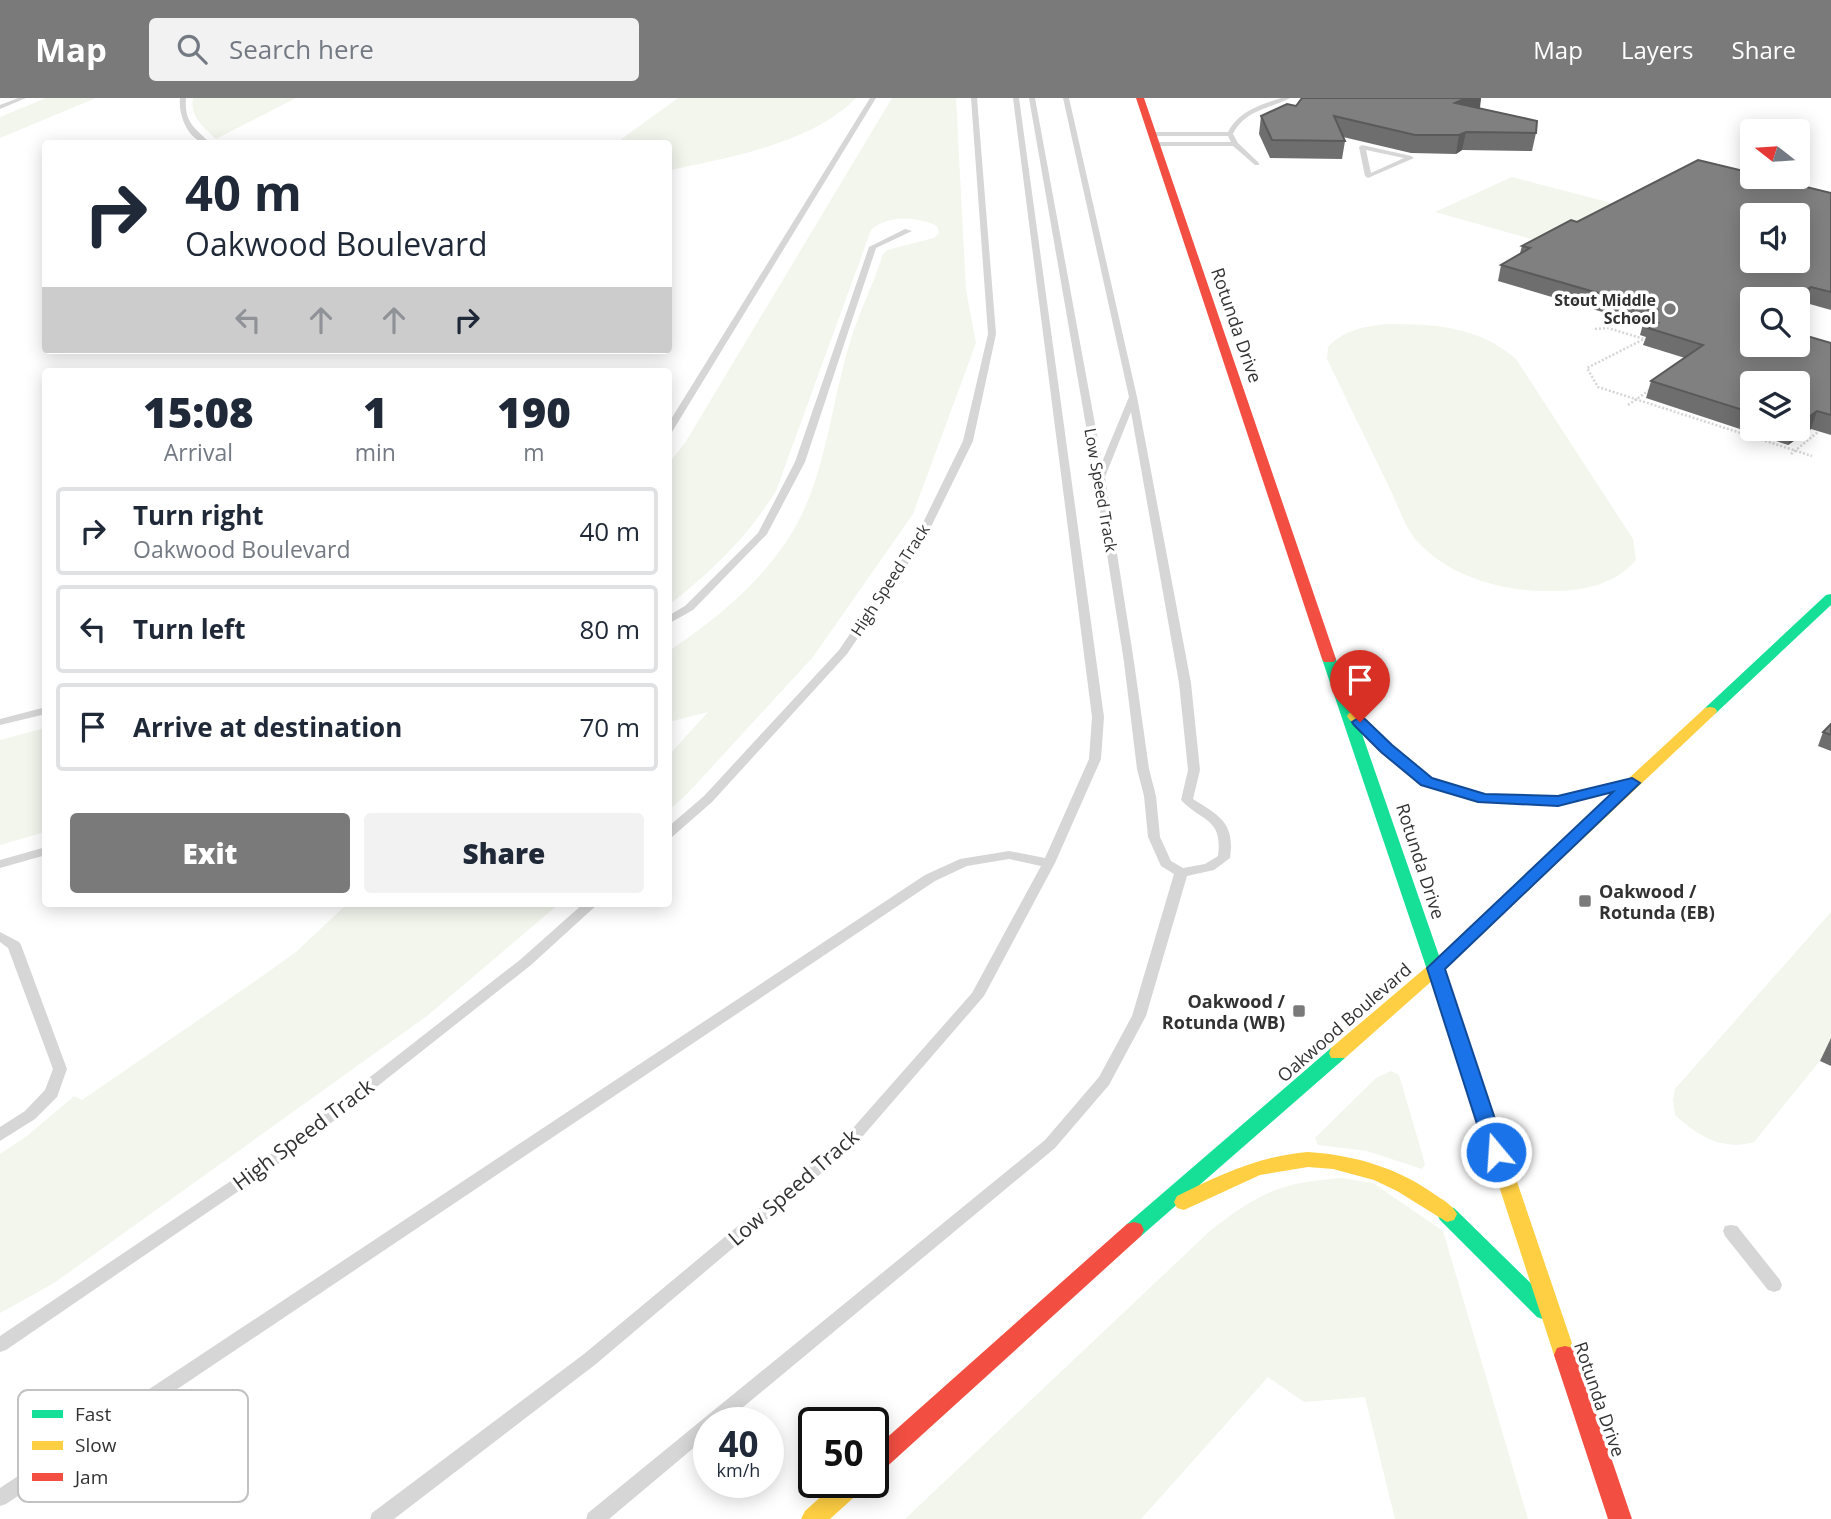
<!DOCTYPE html>
<style>
:root{--surface:#fff;--page:#f2f2f3;--text:#1f2937;--muted:#747a83;--line:#e0e1e3;--accent:#7a7a7a}
body{margin:0;font-family:"Open Sans",sans-serif;background:var(--page);color:var(--text);height:100vh;display:flex;flex-direction:column;font-size:26px;white-space:nowrap}
*{box-sizing:border-box;margin:0}
p{font-size:23px;color:var(--muted)}
.icon{flex:none;width:38px;height:38px;fill:none;stroke:currentColor;stroke-width:2;stroke-linecap:round;stroke-linejoin:round}
.map{position:relative;flex:1;overflow:hidden}
.panel{position:absolute;left:42px;top:270px;width:630px;height:539px;display:flex;flex-direction:column;background:var(--surface);border-radius:7px;box-shadow:0 4px 18px #0003}
.panel>*{flex:none}
.guide{position:absolute;left:42px;top:42px;width:630px;height:214px;border-radius:7px;box-shadow:0 4px 18px #0003;background:#fff;color:var(--text);overflow:hidden}
.needle{width:46px;rotate:287deg}
.tools{position:absolute;left:1740px;top:21px;display:grid;gap:14px}
.tools a{display:grid;place-items:center;width:70px;height:70px;border-radius:7px;background:var(--surface);box-shadow:0 4px 18px #0003;font-size:35px}
.speed{position:absolute;left:693px;top:1309px;display:flex;gap:14px;font-size:35px;font-weight:700;text-align:center}
.speed>*{display:grid;place-content:center;width:91px;height:91px;border-radius:50%;background:var(--surface);box-shadow:0 4px 18px #0003;line-height:1}
.speed small{font-size:18px;font-weight:400}
.speed .limit{border:4px solid #111;border-radius:10px;background:#fff;color:#111}
.pin{position:absolute;display:grid;place-items:center;width:60px;height:60px;color:#fff;margin:-72px -30px;border-radius:50% 50% 50% 0;rotate:-45deg;box-shadow:0 0 7px #0007}
.pin .icon{rotate:45deg}
.me{position:absolute;width:77px;margin:-38px;rotate:342deg;stroke-linejoin:round;filter:drop-shadow(0 0 5px #0008)}
.turn{display:flex;align-items:center;gap:24px;height:147px;padding:0 28px;font-size:32px}
.turn .icon{width:91px;height:91px;stroke-width:2.5}
.turn b{display:block;font-size:49px;line-height:60px}
.lanes{display:flex;align-items:center;height:66px;padding:0 28px;background:#0003;justify-content:center;gap:35px;direction:ltr}
.lanes .off{opacity:.35}
.eta{display:flex;justify-content:space-evenly;align-items:center;height:119px;text-align:center}
.eta b{font-size:42px;font-weight:800;line-height:49px}
.action{display:flex;gap:14px;margin-top:auto;padding:14px 28px}
.action a{flex:1;height:80px;border-radius:7px;background:var(--accent);color:#fff;font-size:28px;font-weight:800;line-height:80px;text-align:center}
.action a+a{background:var(--page);color:var(--text)}
ul{padding:0;list-style:none}
li{display:flex;align-items:center;gap:21px;height:88px;margin:0 14px 10px;padding:0 14px;border:4px solid var(--line);border-radius:7px}
li div{flex:1}
li b{display:block;font-size:26px}
li em{font-style:normal}
header{display:flex;align-items:center;gap:42px;box-sizing:border-box;height:98px;padding:0 35px;background:var(--accent);color:#fff}
header strong{font-size:33px}
nav{display:flex;gap:38px;margin-inline-start:auto;font-size:24px}
.search{width:490px;height:63px;background:var(--page);display:flex;align-items:center;gap:18px;box-sizing:border-box;padding:0 24px;border-radius:7px;color:var(--muted);font-size:26px}
.map>svg:first-child{display:block}
</style>
<header>
<strong>Map</strong>
<div class="search"><svg class="icon" aria-label="search" viewBox="0 0 24 24"><circle cx="10" cy="10" r="6"/><path d="M15 15l6 6"/></svg>Search here</div>
<nav><a>Map</a><a>Layers</a><a>Share</a></nav>
</header>
<div class="map">
<svg width="1831" height="1421" viewBox="0 0 1831 1421">
<rect width="100%" height="100%" fill="#fff"/>
<path fill="#f2f6ed" d="M46 0H96L0 40V19Z
M193 0H296L216 41C204 30 189 18 193 0Z
M678 0H856C813 45 727 60 669 72L668 46 616 45Z
M892 0H956L966 192 976 245 913 416 813 559 687 696 669 712V657L708 614 669 624V553C719 519 767 480 797 426 827 370 832 301 851 241 860 212 874 185 883 156L887 152 934 140 939 135 937 128C917 119 889 116 871 132L776 393C746 441 713 472 669 507V365L685 345Z
M1512 79 1623 108 1549 146 1435 114Z
M1386 226C1434 226 1478 228 1516 261L1633 441 1636 462C1612 489 1578 494 1543 493 1498 492 1449 478 1417 443 1405 430 1398 407 1390 391 1369 348 1348 304 1327 261L1328 249C1344 232 1363 229 1386 226Z
M45 630V734L0 747V642Z
M360 805H560L427 918 54 1185 0 1215V1056L27 1038 74 998 82 1002 261 879 296 854 346 807Z
M1831 814V949L1754 1044C1722 1053 1698 1038 1675 1017L1673 1002 1675 991Z
M1391 973 1399 977 1425 1066 1422 1071 1367 1053 1318 1047 1315 1040 1320 1035 1376 980Z
M1341 1080 1373 1085 1443 1133 1528 1421H1395L1365 1299 1304 1304 1268 1279 1141 1421H905L1211 1132C1260 1094 1280 1085 1341 1080Z"/>
<g fill="none" stroke-linecap="round" stroke-linejoin="round">
<path stroke="#d6d6d6" stroke-width="2.5" stroke-dasharray="2 2" stroke-linecap="butt" d="M1595 231 1608 230 1644 241 1587 270 1598 289 1812 358
M1628 307 1651 291
M1791 356 1819 333"/>
<path fill="#d6d6d6" fill-rule="evenodd" d="M18 0H26L0 11V7Z
M180 0H186C184 26 196 30 211 46 189 46 178 18 180 0Z
M870 0H876L672 334 668 337V326Z
M971 0H977L996 236 973 343 925 441 847 556 712 704 672 739 668 740V729L704 698 839 552 915 441 963 343 988 236Z
M1013 0H1019L1104 619 1101 661 1055 765 984 898 856 1046 596 1266 394 1421H370L372 1415 584 1256 846 1038 972 895 1041 768 1009 761 967 768 935 783 6 1406 0 1408V1390L925 777 960 761 1009 753 1045 760 1089 661 1092 619Z
M1029 0H1035L1102 364 1129 299 1063 0H1069L1137 299 1191 585 1200 672 1193 701C1220 718 1235 725 1230 760L1214 772 1187 778 1146 918 1109 987 1055 1050 724 1325H709V1337L609 1421H586L588 1415 1045 1042 1099 979 1132 918 1174 776 1161 768 1148 739 1144 698 1137 671 1124 564 1095 380ZM1131 314 1179 585 1188 672 1181 702C1202 724 1223 720 1218 758L1205 766 1183 770 1171 763 1160 739 1156 698 1149 671 1134 564 1105 379Z
M1281 0H1290C1269 11 1245 12 1233 36L1238 45 1259 65V67H1255L1233 48H1157L1154 46 1157 44H1231L1228 38H1154L1151 36 1154 34H1228C1239 13 1260 7 1281 0Z
M1362 47 1411 58 1414 60 1368 80 1365 78 1359 49ZM1366 52 1404 60 1371 75Z
M905 131 912 133 876 150 805 364 767 436 693 512 668 526V518L685 508 758 435 795 364 869 149Z
M46 609V616L0 627V621Z
M46 749V757L0 770V762Z
M584 805H599L531 867 284 1062 6 1252 0 1254V1238L274 1054 521 861Z
M0 834 19 844 21 847 67 971 57 999 35 1021 0 1043V1029L25 1013 45 992 53 971 8 850 0 844Z
M1731 1127 1737 1128 1780 1182 1782 1187 1780 1192 1774 1194 1768 1192 1725 1138 1723 1133 1725 1128Z"/>
<path fill="#16e098" fill-rule="evenodd" d="M1831 496V507L1715 616H1705L1703 613 1705 610 1826 497Z
M1329 557 1336 561 1486 993 1484 998 1477 1000 1470 998 1468 993 1322 561Z
M1338 948 1345 950 1347 955 1345 960 1141 1138 1134 1140 1127 1138 1124 1132 1127 1126 1331 950Z
M1447 1108 1454 1110 1553 1207 1556 1213 1553 1219 1545 1222 1537 1219 1440 1122 1437 1116 1440 1110Z"/>
<path fill="#ffcf43" fill-rule="evenodd" d="M1710 609 1715 610 1717 613 1715 616 1442 874 1345 960H1331L1329 955 1331 950 1430 866 1615 694 1558 708 1478 704 1422 687 1381 653 1349 621 1347 618 1349 615H1359L1391 647 1432 681 1485 696 1558 698 1628 681 1705 610Z
M1477 986 1484 988 1486 993 1576 1257 1573 1264 1565 1266 1557 1264 1554 1257 1468 993 1470 988Z
M1308 1054C1354 1057 1399 1070 1437 1098 1445 1103 1453 1108 1457 1116L1454 1122 1447 1124 1397 1093 1374 1082 1333 1071 1308 1069 1260 1077 1184 1112 1177 1110 1174 1104 1177 1098C1220 1077 1259 1058 1308 1054Z
M837 1384H866L862 1392 830 1421H801L805 1413Z"/>
<path fill="#f24e42" fill-rule="evenodd" d="M1136 0H1144L1336 561 1334 564H1324L1322 561Z
M1134 1124 1141 1126 1144 1132 1141 1138 881 1374 873 1377V1352L1127 1126Z
M1565 1248 1573 1250 1576 1257 1632 1421H1608L1554 1257 1557 1250Z"/>
</g>
<path fill="#6e6e6e" fill-rule="evenodd" d="M1302 0H1481L1479 10 1536 35 1532 53 1462 52 1456 56 1411 55 1343 39 1345 43 1342 61 1270 60 1259 36 1261 18 1296 8Z
M1831 95V212L1806 205 1797 210V201L1752 247 1831 245V337L1811 331 1788 347 1646 300 1651 283 1685 260 1643 247 1646 239 1640 237 1643 226 1498 183 1501 167 1520 155 1522 148 1577 124ZM1752 285 1797 331H1752Z
M1831 626V653L1818 648 1823 634Z
M1831 940V968L1820 963Z"/>
<path fill="#5a5a5a" d="M1466 0H1481L1480 10 1455 5Z
M1466 34 1462 52 1456 56 1459 37Z
M1811 189 1806 205 1797 210V201H1791Z
M1817 313 1811 331 1788 347 1794 331H1797V327Z"/>
<path fill="#808080" stroke="#5a5a5a" stroke-width="2" fill-rule="evenodd" d="M1302 0H1466L1455 5 1537 23 1536 35 1466 34 1459 37H1415L1334 18 1345 43 1272 42 1261 18 1287 6 1296 8Z
M1698 62 1752 75V79H1766L1831 95V194L1811 189 1791 201H1752V247H1797V235L1831 245V317L1817 313 1797 327V285H1752V315L1651 283 1703 247 1648 230 1658 225 1644 220 1657 212 1501 167 1530 150 1522 148 1571 122 1577 124ZM1752 117H1797V163H1752Z
M1831 626V637L1823 634Z"/>
<path fill="#1a73e8" stroke="#114b97" stroke-width="2" d="M1360 619 1365 621 1392 647 1432 680 1485 696 1558 698 1632 680 1640 685 1445 871 1506 1054 1503 1059 1496 1061 1489 1059 1486 1054 1427 870 1613 694 1558 708 1478 704 1421 687 1381 654 1354 627 1352 624Z"/>
<g fill="#7a7a7a" stroke="#fff" stroke-width="2.5">
<circle cx="1670" cy="211" r="7"/>
<rect x="1578" y="796" width="14" height="14" rx="3.5"/>
<rect x="1292" y="906" width="14" height="14" rx="3.5"/>
</g>
<g text-anchor="middle" dominant-baseline="central" stroke-width="7" stroke-linejoin="round" paint-order="stroke">
<g font-size="16" font-weight="bold" fill="#323232" stroke="#fff" text-anchor="end">
<text x="1656" y="202">Stout Middle<tspan x="1656" dy="18">School</tspan></text>
</g>
<g font-size="16" fill="#323232" stroke="#fff">
<text transform="translate(1101 392) rotate(80)">Low Speed Track</text>
<text transform="translate(890 482) rotate(-57)">High Speed Track</text>
</g>
<g font-size="18" fill="#323232" stroke="#fff">
<text transform="translate(1237 227) rotate(71)">Rotunda Drive</text>
<text transform="translate(1421 763) rotate(72)">Rotunda Drive</text>
<text transform="translate(1344 924) rotate(-41)">Oakwood Boulevard</text>
<text transform="translate(1600 1301) rotate(71)">Rotunda Drive</text>
</g>
<g font-size="18" font-weight="bold" fill="#323232" stroke="#fff" text-anchor="start">
<text x="1599" y="793">Oakwood /<tspan x="1599" dy="21">Rotunda (EB)</tspan></text>
<text x="1285" y="903" text-anchor="end">Oakwood /<tspan x="1285" dy="21">Rotunda (WB)</tspan></text>
</g>
<g font-size="21" fill="#323232" stroke="#fff">
<text transform="translate(303 1036) rotate(-37)">High Speed Track</text>
<text transform="translate(793 1089) rotate(-41)">Low Speed Track</text>
</g>
</g>
<rect x="18" y="1292" width="230" height="112" rx="10" fill="#fff" stroke="#c2c2c2" stroke-width="2"/>
<rect x="32" y="1312" width="31" height="8" fill="#16e098"/>
<rect x="32" y="1343" width="31" height="9" fill="#ffcf43"/>
<rect x="32" y="1375" width="31" height="8" fill="#f24e42"/>
<g font-size="19" fill="#323232">
<text x="75" y="1323">Fast</text>
<text x="75" y="1354">Slow</text>
<text x="75" y="1386">Jam</text>
</g>
</svg>
<div class="tools">
<a><svg class="needle" viewBox="-14 -14 28 28"><path d="M0-13l5 13h-10z" fill="#e53935"/><path d="M0 13l5-13h-10z" fill="#747a83"/></svg></a>
<a><svg class="icon" aria-label="sound" viewBox="0 0 24 24"><path d="M4 9h4l5-4v14l-5-4H4zM17 9q2 3 0 6"/></svg></a>
<a><svg class="icon" aria-label="search" viewBox="0 0 24 24"><circle cx="10" cy="10" r="6"/><path d="M15 15l6 6"/></svg></a>
<a><svg class="icon" aria-label="layers" viewBox="0 0 24 24"><path d="M12 4l9 5-9 5-9-5zM3 14l9 5 9-5"/></svg></a>
</div>
<div class="speed"><div>40<small>km/h</small></div><div class="limit">50</div></div>
<div class="pin" style="left:1360px;top:624px;background:#d93025"><svg class="icon" aria-label="arrive" viewBox="0 0 24 24"><path d="M6 21V4h12l-3 4 3 4H6"/></svg></div>
<svg class="me" style="left:1496px;top:1054px" viewBox="-20 -20 40 40"><circle r="17" fill="#1a73e8" stroke="#fff" stroke-width="3"/><path d="M0-11L8 9 0 5-8 9z" fill="#fff"/></svg>
<div class="guide">
<div class="turn"><svg class="icon" aria-label="right" viewBox="0 0 24 24"><path d="M7 20v-9h11M14 6l5 5-5 5"/></svg><div><b>40 m</b>Oakwood Boulevard</div></div>
<div class="lanes"><svg class="icon off" aria-label="left" viewBox="0 0 24 24"><path d="M17 20v-9H6M10 6l-5 5 5 5"/></svg><svg class="icon off" aria-label="ahead" viewBox="0 0 24 24"><path d="M12 20V5M6 11l6-6 6 6"/></svg><svg class="icon off" aria-label="ahead" viewBox="0 0 24 24"><path d="M12 20V5M6 11l6-6 6 6"/></svg><svg class="icon" aria-label="right" viewBox="0 0 24 24"><path d="M7 20v-9h11M14 6l5 5-5 5"/></svg></div>
</div>
<section class="panel">
<div class="eta">
<div><b>15:08</b><p>Arrival</p></div>
<div><b>1</b><p>min</p></div>
<div><b>190</b><p>m</p></div>
</div>
<ul>
<li><svg class="icon" aria-label="right" viewBox="0 0 24 24"><path d="M7 20v-9h11M14 6l5 5-5 5"/></svg><div><b>Turn right</b><p>Oakwood Boulevard</p></div><em>40 m</em></li>
<li><svg class="icon" aria-label="left" viewBox="0 0 24 24"><path d="M17 20v-9H6M10 6l-5 5 5 5"/></svg><div><b>Turn left</b></div><em>80 m</em></li>
<li><svg class="icon" aria-label="arrive" viewBox="0 0 24 24"><path d="M6 21V4h12l-3 4 3 4H6"/></svg><div><b>Arrive at destination</b></div><em>70 m</em></li>
</ul>
<div class="action"><a>Exit</a><a>Share</a></div>
</section>
</div>
